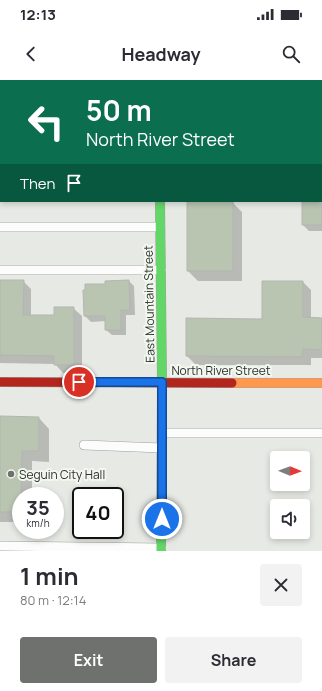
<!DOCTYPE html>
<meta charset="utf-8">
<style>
:root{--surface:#fff;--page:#f2f2f3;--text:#2b2b33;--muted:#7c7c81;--accent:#6e716d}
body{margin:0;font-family:Manrope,sans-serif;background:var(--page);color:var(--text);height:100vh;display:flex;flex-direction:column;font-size:15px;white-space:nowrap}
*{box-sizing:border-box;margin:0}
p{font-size:13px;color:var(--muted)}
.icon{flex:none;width:22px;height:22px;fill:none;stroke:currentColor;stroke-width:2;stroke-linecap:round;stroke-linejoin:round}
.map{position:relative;height:471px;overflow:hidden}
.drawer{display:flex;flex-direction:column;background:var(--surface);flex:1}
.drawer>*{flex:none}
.banner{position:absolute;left:0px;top:0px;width:322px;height:122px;box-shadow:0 2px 6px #0003;background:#0b6e4f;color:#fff;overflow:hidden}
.needle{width:26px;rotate:91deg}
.tools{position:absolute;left:270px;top:371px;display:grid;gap:8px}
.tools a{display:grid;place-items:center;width:40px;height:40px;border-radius:4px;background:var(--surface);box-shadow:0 2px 6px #0003;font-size:20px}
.speed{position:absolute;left:12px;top:407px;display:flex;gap:8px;font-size:20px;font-weight:700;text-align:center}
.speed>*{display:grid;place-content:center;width:52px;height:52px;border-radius:50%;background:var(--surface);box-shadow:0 2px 6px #0003;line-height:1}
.speed small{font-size:10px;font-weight:400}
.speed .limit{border:2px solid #111;border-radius:6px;background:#fff;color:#111}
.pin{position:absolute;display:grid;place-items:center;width:34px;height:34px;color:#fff;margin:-17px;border:2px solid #fff;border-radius:50%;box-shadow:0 1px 4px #0007}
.me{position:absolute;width:44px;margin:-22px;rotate:0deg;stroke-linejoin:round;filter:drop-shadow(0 0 3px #0008)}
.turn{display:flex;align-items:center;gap:14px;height:84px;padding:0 20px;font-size:18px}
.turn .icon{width:52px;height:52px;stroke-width:2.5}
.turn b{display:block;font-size:28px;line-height:34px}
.then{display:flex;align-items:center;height:38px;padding:0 20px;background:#0003;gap:8px;font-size:15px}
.round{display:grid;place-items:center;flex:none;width:42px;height:42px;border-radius:4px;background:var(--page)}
.summary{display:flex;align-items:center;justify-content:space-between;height:68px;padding:0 20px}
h1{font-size:24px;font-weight:700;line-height:30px}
.cta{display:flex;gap:8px;margin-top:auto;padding:8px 20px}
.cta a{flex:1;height:46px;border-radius:4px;background:var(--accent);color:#fff;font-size:16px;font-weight:700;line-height:46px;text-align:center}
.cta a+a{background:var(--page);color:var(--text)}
.status{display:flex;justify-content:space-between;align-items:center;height:28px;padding:0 20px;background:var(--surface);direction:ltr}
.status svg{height:11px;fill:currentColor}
header{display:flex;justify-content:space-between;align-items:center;height:52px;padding:0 20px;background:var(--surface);font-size:18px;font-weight:700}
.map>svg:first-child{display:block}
</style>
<div class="status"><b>12:13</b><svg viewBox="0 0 49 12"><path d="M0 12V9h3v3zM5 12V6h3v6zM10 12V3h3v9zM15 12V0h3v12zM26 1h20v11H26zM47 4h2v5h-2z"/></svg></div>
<header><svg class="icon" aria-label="back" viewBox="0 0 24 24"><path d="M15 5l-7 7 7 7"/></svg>Headway<svg class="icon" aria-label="search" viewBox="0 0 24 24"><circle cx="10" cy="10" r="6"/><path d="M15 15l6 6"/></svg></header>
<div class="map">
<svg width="322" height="471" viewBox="0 0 322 471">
<rect width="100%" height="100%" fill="#e6e9e4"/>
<path fill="#0003" d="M0 0H96L97 1H1L0 73Z
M272 0H322V75L321 1H272Z
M232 122 242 132V201H198L188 191Z
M322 123V151H309L303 145Z
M0 201H23L31 209V236H55L73 228 82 236V293H63L55 284 0 283Z
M129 201 134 206 135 235H126V255H112L106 250V241L91 242 85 236 84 211Z
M303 202 311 210V237L322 238V278H311V285H196L187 276V239L263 240Z
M0 337 39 338 49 349V382L32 381V416H21V442H0Z"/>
<path fill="#b9c4b1" stroke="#b3b5b1" d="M187 121H233V191H187Z
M302 122H322V145H302Z
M0 200H24L23 235H54V227H74V285H54V276L0 275Z
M129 200 130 230H121V250H105V236H84L83 210H85V204H105V201Z
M262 201H303V237L322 238V270L303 269 302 277 186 276V238L262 239Z
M0 336 39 337V371H22L21 432H0Z"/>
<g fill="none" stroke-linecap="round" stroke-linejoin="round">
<defs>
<path id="lane" d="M0 147H160
M0 190H161
M162 353H322
M84 365 162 368
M0 466 161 468"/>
<path id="fast" d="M160 121 162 302 161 471"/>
<path id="slow" d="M160 0V1
M0 94H1
M321 95H322
M232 303H322"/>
<path id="jam" d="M0 302 232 303"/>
</defs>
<use href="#lane" stroke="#9ea09d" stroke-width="10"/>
<use href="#fast" stroke="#9ea09d" stroke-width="10"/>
<use href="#slow" stroke="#9ea09d" stroke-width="10"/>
<use href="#jam" stroke="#9ea09d" stroke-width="10"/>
<use href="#lane" stroke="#fbfcfb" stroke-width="9"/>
<use href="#fast" stroke="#63d668" stroke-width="9"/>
<use href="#slow" stroke="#ff974d" stroke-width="9"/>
<use href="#jam" stroke="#b3261e" stroke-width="9"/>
</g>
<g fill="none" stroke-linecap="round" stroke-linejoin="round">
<defs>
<path id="route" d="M79 302H162V439"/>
</defs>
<use href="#route" stroke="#114b97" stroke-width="10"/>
<use href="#route" stroke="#1a73e8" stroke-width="7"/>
</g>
<circle fill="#6e716d" stroke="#f2f8ef" stroke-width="1.5" cx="11" cy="394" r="4"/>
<g text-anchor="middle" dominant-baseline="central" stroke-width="4" stroke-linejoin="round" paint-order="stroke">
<g font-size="12" fill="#2e302d" stroke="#f2f8ef">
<text transform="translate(149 224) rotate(-91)">East Mountain Street</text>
<text x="221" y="290">North River Street</text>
</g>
<g font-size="12" fill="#2e302d" stroke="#f2f8ef" text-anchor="start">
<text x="19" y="394">Seguin City Hall</text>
</g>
</g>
</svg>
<div class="tools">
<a><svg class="needle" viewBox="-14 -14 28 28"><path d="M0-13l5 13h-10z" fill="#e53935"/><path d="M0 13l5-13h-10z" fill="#7c7c81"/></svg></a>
<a><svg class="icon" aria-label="sound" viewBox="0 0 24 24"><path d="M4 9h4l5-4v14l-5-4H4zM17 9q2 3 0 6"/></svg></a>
</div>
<div class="speed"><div>35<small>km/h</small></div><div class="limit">40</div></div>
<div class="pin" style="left:79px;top:302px;background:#d93025"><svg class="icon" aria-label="arrive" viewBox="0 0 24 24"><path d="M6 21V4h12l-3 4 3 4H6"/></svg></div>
<svg class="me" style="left:162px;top:439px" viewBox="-20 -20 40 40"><circle r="17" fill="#1a73e8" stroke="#fff" stroke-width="3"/><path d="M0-11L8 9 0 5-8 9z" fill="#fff"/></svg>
<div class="banner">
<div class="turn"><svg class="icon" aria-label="left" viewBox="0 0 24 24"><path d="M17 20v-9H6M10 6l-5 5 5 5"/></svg><div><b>50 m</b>North River Street</div></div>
<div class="then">Then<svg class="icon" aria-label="arrive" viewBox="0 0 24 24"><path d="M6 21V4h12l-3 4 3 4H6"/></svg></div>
</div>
</div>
<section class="drawer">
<div class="summary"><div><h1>1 min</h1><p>80 m · 12:14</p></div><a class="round"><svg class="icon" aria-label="close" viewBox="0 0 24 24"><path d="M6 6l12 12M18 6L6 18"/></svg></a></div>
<div class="cta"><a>Exit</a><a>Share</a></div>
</section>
